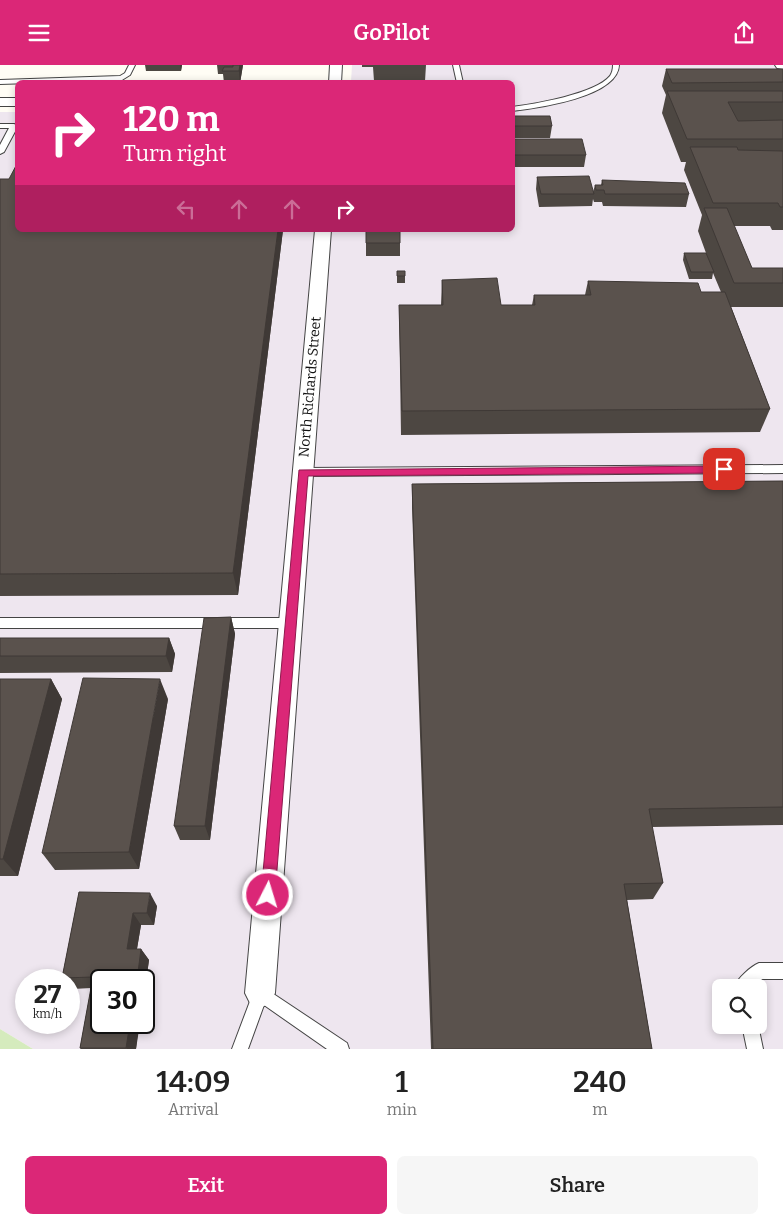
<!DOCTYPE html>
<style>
:root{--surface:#fff;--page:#f6f6f6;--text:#222;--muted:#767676;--accent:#db2777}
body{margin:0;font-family:Bitter,serif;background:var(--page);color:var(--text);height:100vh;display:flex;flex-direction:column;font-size:19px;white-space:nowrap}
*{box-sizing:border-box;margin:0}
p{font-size:16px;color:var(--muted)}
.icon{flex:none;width:28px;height:28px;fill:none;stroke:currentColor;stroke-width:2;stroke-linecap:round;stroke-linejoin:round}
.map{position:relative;height:984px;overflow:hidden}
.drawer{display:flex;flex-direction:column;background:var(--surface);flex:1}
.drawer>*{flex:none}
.top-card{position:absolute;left:15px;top:15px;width:500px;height:152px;border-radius:8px;box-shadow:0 2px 8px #0003;background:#db2777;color:#fff;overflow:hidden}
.fabs{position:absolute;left:712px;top:914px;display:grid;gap:10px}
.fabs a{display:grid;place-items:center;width:55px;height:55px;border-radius:8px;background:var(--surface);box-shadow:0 2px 8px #0003;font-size:25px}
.speed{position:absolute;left:15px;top:904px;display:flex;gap:10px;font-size:25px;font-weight:700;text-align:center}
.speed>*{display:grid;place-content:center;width:65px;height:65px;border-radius:50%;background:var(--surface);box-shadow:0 2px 8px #0003;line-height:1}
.speed small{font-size:12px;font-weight:400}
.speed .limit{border:2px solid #111;border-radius:8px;background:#fff;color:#111}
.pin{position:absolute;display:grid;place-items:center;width:42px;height:42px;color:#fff;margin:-21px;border-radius:10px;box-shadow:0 2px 8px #0006}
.me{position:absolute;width:55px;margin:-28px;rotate:5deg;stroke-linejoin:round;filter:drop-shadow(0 0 4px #0008)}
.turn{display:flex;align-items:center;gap:18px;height:105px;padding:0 25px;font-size:22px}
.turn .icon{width:65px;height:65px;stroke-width:2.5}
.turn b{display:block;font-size:35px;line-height:42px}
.lanes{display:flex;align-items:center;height:48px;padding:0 25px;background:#0003;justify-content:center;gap:25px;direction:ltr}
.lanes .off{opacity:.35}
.eta{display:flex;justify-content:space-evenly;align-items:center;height:85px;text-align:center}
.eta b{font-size:30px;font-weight:600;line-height:35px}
.primary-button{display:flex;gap:10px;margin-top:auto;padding:10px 25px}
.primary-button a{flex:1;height:58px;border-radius:8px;background:var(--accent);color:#fff;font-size:20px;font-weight:600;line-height:58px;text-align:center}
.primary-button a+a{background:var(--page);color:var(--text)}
header{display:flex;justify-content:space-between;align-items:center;height:65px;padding:0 25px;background:var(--accent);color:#fff;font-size:22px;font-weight:600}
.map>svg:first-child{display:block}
</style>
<header><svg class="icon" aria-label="menu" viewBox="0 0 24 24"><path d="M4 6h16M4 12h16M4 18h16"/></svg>GoPilot<svg class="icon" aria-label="share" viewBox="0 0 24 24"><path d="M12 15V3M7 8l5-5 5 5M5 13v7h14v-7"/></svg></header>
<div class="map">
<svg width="783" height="984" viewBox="0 0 783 984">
<rect width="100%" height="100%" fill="#fffdf5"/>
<path fill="#eee6ef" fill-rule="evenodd" d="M352 0H783V984H33L0 964V47H17L18 165H512V18L351 17ZM26 915H69V958H26ZM101 915H144V958H101ZM721 922H759V960H721Z"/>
<path fill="#d5ebbd" d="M0 964 33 984H0Z"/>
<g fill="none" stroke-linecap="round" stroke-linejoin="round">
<defs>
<path id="service" d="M129 0H135L130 10 122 15 0 19V15L120 11 125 8Z
M453 0H459L463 18H457Z
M613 0H619C618 32 538 43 512 46V42C535 39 595 29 610 11 612 8 613 4 613 0Z
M0 59H14L18 61 4 87 0 89V80L9 63H0Z
M783 400V408L303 411 298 407 303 403Z
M0 553H290L294 555 296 558 294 561 290 563H0Z
M759 898H783V914H762L753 922H734C738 913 750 902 759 898Z
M260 920 347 978 349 984H327L264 940 248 984H232L255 923Z
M742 960H758L763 984H747Z"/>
<path id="minor" d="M330 0H342L341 18H329Z
M775 0H783V4L777 3Z
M0 33H18V41H0Z
M315 165H331L275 928 270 938 260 943 250 938 245 928Z"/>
</defs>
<use href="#service" stroke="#444" stroke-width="2"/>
<use href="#minor" stroke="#444" stroke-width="2"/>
<use href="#service" fill="#fff" fill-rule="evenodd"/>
<use href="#minor" fill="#fff" fill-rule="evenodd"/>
</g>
<path fill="#4d4742" d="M145 0H182L181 6H146Z
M217 0H243L240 18H224L223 9H218Z
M362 0H426L425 16H374L373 2H362Z
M666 4H783V165H772L770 161H734L752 203H783V242H731L770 344 760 367 401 370 399 240H441L442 215 501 240H532L534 230H585L588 216 701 227H721L713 208 712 214H689L683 195 684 188H706L698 166 702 150 684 105 686 97H681L662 48 666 30 662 21Z
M512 51 552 61 550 73H512Z
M512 74 586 90 584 102H512Z
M537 112 593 127 595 120H601L602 115 689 129 686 142 603 141 602 137H594L593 134 592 141 539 142 536 124Z
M0 114 283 165 238 530 0 531Z
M400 165V191H366V178Z
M397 206H405V218H397Z
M783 416V760L652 762 663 818 653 834 627 835 652 984H431L412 442V419Z
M231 552 235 569 210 775H180L174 761Z
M0 573H169L175 589 172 607 0 608Z
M0 614H51L62 634 18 811H0Z
M168 634 139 804 55 805 42 788Z
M79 827 157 841 154 860H141L137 884H141L149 895 144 931V915L136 984H81L80 983 91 923 73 924 69 920V915H64L62 913Z"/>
<path fill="#3f3936" d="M180 0H182L181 6Z
M240 0H243L240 18 239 6Z
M278 165H283L238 530 233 508Z
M231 552 235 569 210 775 205 761Z
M169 573 175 589 172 607 166 591Z
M51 614 62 634 18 811 3 794Z
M160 614 168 634 139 804 129 787Z
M150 828 157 841 154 860 147 848Z
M133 848 141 860 135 895 127 884Z
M141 884 149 895 144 931V915H137Z
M130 958H140L136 984H127L126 983Z"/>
<path fill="#5a524d" stroke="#3f3936" d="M233 0H240L239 6H222L224 2H233Z
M666 4H783V17L672 18Z
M667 26H783V37H728L738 56 783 55V74H687Z
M512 51H550L552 61H512Z
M512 74H582L586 90H512Z
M690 82H737L738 85 783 86V142H780L778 138H713Z
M18 97V165H278L233 508 0 509V114H9Z
M589 111 594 129H541L537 112Z
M602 115 685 118 689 129H605L604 125H596L595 120H603Z
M704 143H727L752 203H783V218H734Z
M400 165V178H366V166Z
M684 188H706L714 207H691Z
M397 206H405V211H397Z
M497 213 501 240H535L534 230H591L588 216 698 218 701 227H725L770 344 402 346 399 240H443L442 215Z
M783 416V742L649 744 663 818 624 819 652 984H433L412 419Z
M231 552 205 761H174L204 553Z
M0 573H169L166 591H0Z
M83 613 160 614 129 787 42 788Z
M0 614H51L3 794H0Z
M79 827 150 828 147 848H133L127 884H141L137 915H101V958H130L126 983H80L93 912 62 913Z"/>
<path fill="#db2777" stroke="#8e194d" d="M724 401 729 404 724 408 308 411 275 830 273 836 268 838 263 836 261 830 299 405Z"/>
<g text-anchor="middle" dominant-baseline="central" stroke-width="5" stroke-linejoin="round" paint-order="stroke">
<g font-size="14" fill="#111" stroke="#fff">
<text transform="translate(310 322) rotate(-85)">North Richards Street</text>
</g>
</g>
</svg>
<div class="fabs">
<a><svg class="icon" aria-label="search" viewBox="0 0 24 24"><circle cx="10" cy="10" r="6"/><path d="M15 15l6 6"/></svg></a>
</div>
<div class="speed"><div>27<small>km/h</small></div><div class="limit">30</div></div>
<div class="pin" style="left:724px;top:404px;background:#d93025"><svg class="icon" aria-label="arrive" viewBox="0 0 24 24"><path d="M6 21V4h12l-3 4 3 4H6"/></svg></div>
<svg class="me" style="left:268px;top:830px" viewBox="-20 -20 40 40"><circle r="17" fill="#db2777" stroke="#fff" stroke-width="3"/><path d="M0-11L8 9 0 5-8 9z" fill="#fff"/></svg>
<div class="top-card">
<div class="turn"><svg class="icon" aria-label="right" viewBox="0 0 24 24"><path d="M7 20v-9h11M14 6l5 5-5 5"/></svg><div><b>120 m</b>Turn right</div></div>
<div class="lanes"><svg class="icon off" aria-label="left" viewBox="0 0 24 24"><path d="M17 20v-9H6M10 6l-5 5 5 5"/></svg><svg class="icon off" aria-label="ahead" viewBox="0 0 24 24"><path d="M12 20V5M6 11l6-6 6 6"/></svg><svg class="icon off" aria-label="ahead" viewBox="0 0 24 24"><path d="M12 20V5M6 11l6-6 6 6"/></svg><svg class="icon" aria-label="right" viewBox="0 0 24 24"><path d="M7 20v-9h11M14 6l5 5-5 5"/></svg></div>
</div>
</div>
<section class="drawer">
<div class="eta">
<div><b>14:09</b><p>Arrival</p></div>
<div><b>1</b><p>min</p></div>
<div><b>240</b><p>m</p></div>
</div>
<div class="primary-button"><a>Exit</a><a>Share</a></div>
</section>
